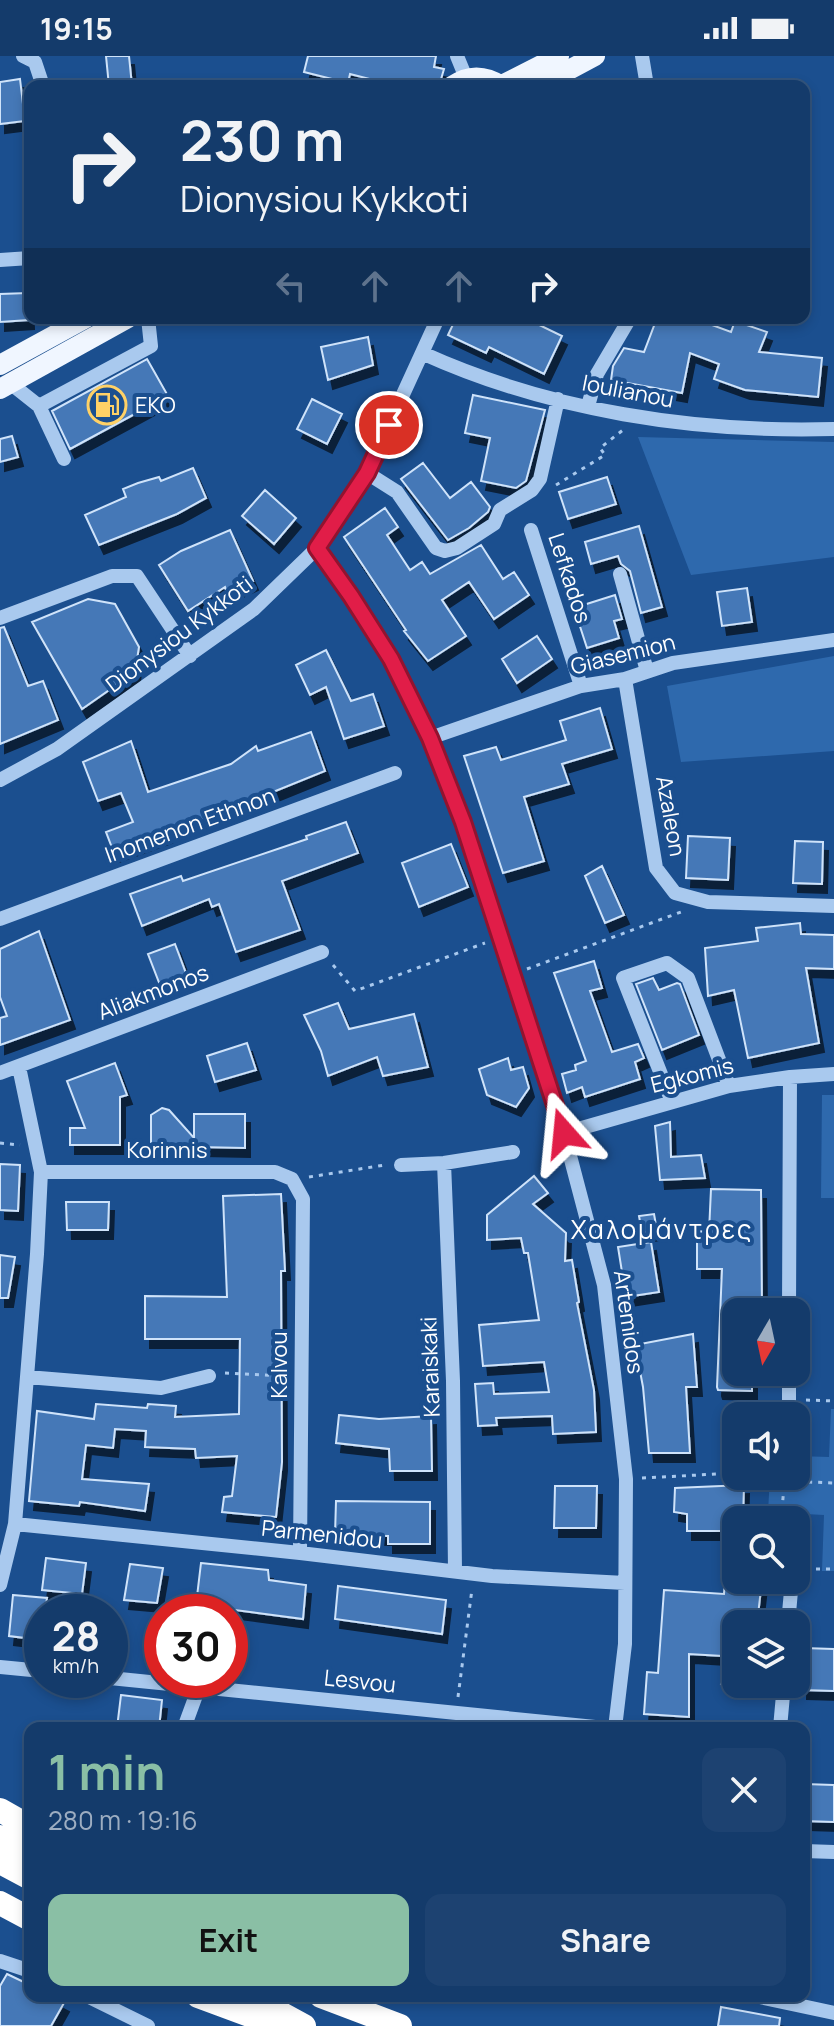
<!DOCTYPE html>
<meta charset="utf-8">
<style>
:root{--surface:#143b6b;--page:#1d4271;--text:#f1f3f6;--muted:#9dadc1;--line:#33557e;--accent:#8abfa5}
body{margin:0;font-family:Manrope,sans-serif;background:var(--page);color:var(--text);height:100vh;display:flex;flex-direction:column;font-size:30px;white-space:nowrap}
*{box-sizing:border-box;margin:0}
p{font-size:26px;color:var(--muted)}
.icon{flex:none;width:44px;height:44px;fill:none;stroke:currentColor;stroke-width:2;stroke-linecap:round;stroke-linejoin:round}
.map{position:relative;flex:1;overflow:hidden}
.side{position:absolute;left:24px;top:1666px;width:786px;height:280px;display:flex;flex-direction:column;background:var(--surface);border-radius:16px;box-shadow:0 4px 12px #0003,0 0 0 2px var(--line)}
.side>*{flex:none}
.hud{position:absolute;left:24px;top:24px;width:786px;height:244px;border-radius:16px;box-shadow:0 4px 12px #0003,0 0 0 2px var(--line);background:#143b6b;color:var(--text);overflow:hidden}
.needle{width:52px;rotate:189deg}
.fabs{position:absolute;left:722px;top:1242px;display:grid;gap:16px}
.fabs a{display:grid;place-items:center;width:88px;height:88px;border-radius:16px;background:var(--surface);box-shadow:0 4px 12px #0003,0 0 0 2px var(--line);font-size:40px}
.speed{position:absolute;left:24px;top:1538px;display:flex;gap:16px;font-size:40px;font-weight:700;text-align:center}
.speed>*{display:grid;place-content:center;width:104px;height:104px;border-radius:50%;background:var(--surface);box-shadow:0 4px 12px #0003,0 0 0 2px var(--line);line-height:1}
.speed small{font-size:20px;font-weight:400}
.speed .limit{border:12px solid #d22;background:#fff;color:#111}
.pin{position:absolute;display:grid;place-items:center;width:68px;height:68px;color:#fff;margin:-34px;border:4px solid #fff;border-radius:50%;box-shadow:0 2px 8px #0007}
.me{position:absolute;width:88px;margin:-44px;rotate:342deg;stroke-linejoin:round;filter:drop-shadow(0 0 6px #0008)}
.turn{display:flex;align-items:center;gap:28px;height:168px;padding:0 24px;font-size:36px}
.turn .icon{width:104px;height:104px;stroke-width:2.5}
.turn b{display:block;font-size:56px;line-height:68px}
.lanes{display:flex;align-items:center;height:76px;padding:0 24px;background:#0003;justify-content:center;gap:40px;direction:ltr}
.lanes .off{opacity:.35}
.round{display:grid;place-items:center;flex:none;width:84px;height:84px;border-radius:16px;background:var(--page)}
.summary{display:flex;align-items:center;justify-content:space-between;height:136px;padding:0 24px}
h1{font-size:48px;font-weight:700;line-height:60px;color:var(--accent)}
.cta{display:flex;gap:16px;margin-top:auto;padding:16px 24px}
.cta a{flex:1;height:92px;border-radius:16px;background:var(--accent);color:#111;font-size:32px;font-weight:700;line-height:92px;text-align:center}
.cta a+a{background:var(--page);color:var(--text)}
.status{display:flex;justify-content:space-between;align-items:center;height:56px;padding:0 40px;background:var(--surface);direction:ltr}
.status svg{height:22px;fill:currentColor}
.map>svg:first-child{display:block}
</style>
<div class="status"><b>19:15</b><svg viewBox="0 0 49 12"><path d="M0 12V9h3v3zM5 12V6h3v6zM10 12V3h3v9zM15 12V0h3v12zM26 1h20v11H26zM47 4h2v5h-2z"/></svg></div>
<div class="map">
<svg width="834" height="1970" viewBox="0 0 834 1970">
<defs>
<filter id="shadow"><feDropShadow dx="5" dy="9" stdDeviation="0" flood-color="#0009"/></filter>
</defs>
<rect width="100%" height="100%" fill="#1b4f8f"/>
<path fill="#2e69ad" d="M638 381 834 386V501L691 519Z
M834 600V695L681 706 667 630Z
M822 1039H834V1142H821Z
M831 1353H834V1515H822L824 1459 768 1456 770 1420H796V1400L829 1401Z"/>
<path fill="#4478b7" stroke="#cfe3fa" stroke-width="2" filter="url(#shadow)" d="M106 0H129L132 30H109Z
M308 0H436L434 11 444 13 439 30H397L350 18 348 27 304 16Z
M20 23 25 65 0 68V26Z
M28 237 29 264 0 266V238Z
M456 262H525L562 280 544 318 489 291 486 297 448 279Z
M657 262H693L731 276 735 265 767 276 759 296 822 302 818 341 745 334 714 323 719 308 690 297 682 337 611 324 613 310 624 292 644 296Z
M368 281 373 309 328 324 321 291Z
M147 303 168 340 70 393 52 355Z
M473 339 545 354 526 425 516 432 481 425 490 382 465 377Z
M312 343 342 358 327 388 297 373Z
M12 380 18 401 0 406V383Z
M423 407 450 442 471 426 490 451 488 456 469 472 448 484 401 423Z
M193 412 206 442 177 458 99 489 85 459 126 441 123 433 138 427 159 421 161 425Z
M607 421 616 448 568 463 559 436Z
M265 434 296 462 274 488 242 460Z
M385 452 398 471 387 479 410 514 422 506 430 518 481 489 503 523 514 516 529 539 494 563 469 526 442 544 466 580 428 605 404 575 406 574 344 481Z
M639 470 662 551 641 557 630 515 621 508 618 500 591 508 585 486Z
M230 474 253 525 227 537 225 531 188 555 159 509 181 495Z
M747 532 752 566 722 570 717 536Z
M615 539 622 563 614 565 619 582 587 592 574 552Z
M88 543 115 548 139 591 135 616 82 653 32 566Z
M4 571 28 630 43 625 58 664 0 688V572Z
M537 580 552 603 517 627 502 603Z
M326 594 351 645 373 638 384 670 344 683 326 631 310 639 296 609Z
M600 652 612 693 562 708 569 728 524 741 544 805 503 817 464 700 496 691 501 704 566 684 560 665Z
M311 676 325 715 246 747 166 775 167 778 114 797 106 776 133 766 121 737 98 745 83 706 131 685 148 736 231 708 256 690 258 695Z
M346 766 358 797 282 825 300 874 236 896 219 848 212 851 209 843 142 870 130 838 181 820 183 825 307 783 306 780Z
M688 780 730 782 728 824 686 822Z
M795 785 823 786 822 828 793 827Z
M451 788 468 831 419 851 402 807Z
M602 810 624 859 605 867 585 820Z
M800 867 801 878 834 879V913L806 912 819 987 748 1002 734 934 708 940 705 892 758 885 756 872Z
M39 875 70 964 0 989V962L7 960 0 941V893Z
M175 888 187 920 160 929 148 898Z
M594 905 602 932 590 935 612 996 638 988 644 1002 635 1006 640 1023 585 1041 582 1031 567 1037 562 1018 576 1014 575 1009 586 1005 554 917Z
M653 922 659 934 677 927 680 928 699 979 662 994 636 928Z
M338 947 349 973 414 958 428 1011 383 1020 377 1001 328 1020 321 995 304 959Z
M247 987 256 1014 215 1026 207 1000Z
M508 1002 511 1014 523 1011 529 1032 516 1051 487 1039 479 1013Z
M115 1007 127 1039 120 1041V1089H70V1072H85L67 1025Z
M162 1052 169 1054 194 1082V1058H245V1092L151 1090V1059Z
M670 1066 671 1101 701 1099 705 1122 660 1124 655 1070Z
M0 1108 20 1109 18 1155 0 1154Z
M534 1120 548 1137 533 1148 566 1177 565 1205 572 1204 579 1246 577 1247 594 1334 596 1376 553 1378 552 1360 496 1362 497 1369 478 1370 475 1328 493 1327 494 1338 549 1336 544 1306 483 1310 479 1269 539 1264 528 1197H524L521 1182 487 1184V1159Z
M711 1133 761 1134 762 1256H736V1316H752V1335L718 1334 717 1331 722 1213H697V1175L709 1176Z
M281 1138 285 1215H281L282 1406 276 1461 222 1456 224 1441 232 1440 237 1400 196 1402 195 1393 145 1391 146 1375 115 1373 113 1392 86 1389 82 1423 149 1428 145 1455 80 1446 79 1450 29 1445 37 1355 94 1363 96 1348 147 1352 148 1348 176 1350 175 1361 239 1358 240 1283H145V1240L227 1241 223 1140Z
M66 1146H109L108 1174H67Z
M654 1158 657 1175 642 1177 639 1160Z
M651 1186 659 1236 626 1241 618 1191Z
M0 1199 15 1201 8 1242H0Z
M693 1278 697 1331H686L690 1397H649L643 1331 635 1289Z
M339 1359 379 1363 431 1360 432 1415H390L389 1393 336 1387Z
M744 1429 743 1464H736V1475H687V1458L674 1456 675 1432Z
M555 1430H597L596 1472H554Z
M336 1445 430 1446V1488H388V1480L335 1479Z
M46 1502 86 1507 82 1538 42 1534Z
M201 1507 268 1514 269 1524 306 1529 303 1563 196 1549Z
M130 1508 163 1512 157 1547 124 1544Z
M725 1524H762L757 1568H736V1629L721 1628 722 1600 689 1598V1661L644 1658 647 1616 658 1617 664 1534 724 1538Z
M338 1530 446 1544 442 1578 335 1563Z
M13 1539 47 1542 45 1556H42V1584L9 1580Z
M803 1592 834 1593V1635L802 1634Z
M121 1639 162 1644 159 1672H117Z
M804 1728 834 1729V1766L804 1765Z
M7 1918 30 1929V1940H51L64 1947 51 1970H0V1930Z
M721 1951 780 1962 779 1970H718Z"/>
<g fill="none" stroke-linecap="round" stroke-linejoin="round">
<path stroke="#a9c9ee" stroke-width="3" stroke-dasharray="4 6" stroke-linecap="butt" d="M556 429 605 399 600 392 623 374
M333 909 355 935 485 887
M527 913 681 856
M0 1087 20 1089
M309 1121 385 1109
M225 1317 286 1320
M806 1344 834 1345
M769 1420 784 1425 834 1427
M642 1422 736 1417
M781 1464 785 1420
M806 1513H834
M458 1641 472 1533"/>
<path stroke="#a9c9ee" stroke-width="14" d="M23 0 35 6 43 30
M457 0 466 22
M642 0 646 24
M0 204 30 202
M422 297C550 355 694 377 834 373
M10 327 39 350 64 403
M39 350 151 290 148 262
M588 350 597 318 630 262
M367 417 397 436 436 492 445 495 457 492 494 468 500 454 532 434 540 423 558 343
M531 474 581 630
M317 492 351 540 391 603 430 682 463 766 564 1077 604 1229 626 1423 625 1588 615 1672
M620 518 647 615
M0 562 112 520H137L190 600
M625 623 656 812 675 837 708 846 834 850
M430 682 581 630 625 623 673 607 834 584
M0 724 57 693 254 553 317 492 367 417 438 262
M0 863 395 717
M0 1017 322 896
M672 1046 623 922 667 907 688 922 729 1030
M564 1077 729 1030 790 1021 834 1018
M444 1107 453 1325 455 1515
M401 1109 444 1107 513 1096
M41 1116H275L292 1123 303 1143 300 1497
M789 1256 790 1021
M27 1321 161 1332 209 1320
M789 1360V1316
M15 1468 300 1497 492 1520 625 1527
M0 1529 15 1468 37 1198 41 1116 19 1011
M788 1568 792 1524
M0 1611 42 1615
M110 1622 605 1672
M184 1672 199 1631
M780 1672 784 1628
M804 1795 834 1796
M0 1905 30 1915
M87 1940 148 1970
M755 1940 834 1957"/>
<path stroke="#f0f6ff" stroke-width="20" d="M502 29 559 0
M452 30C469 18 485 19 502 30
M539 30 595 0
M0 309 86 262
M0 333 128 262"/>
<path stroke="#fff" stroke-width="24" d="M0 1754 30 1771
M0 1781 30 1798
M0 1806 30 1822
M0 1847 30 1863
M198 1940 279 1970
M249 1940 304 1970
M321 1940 400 1970"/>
</g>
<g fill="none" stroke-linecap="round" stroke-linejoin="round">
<defs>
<path id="route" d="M389 369 367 417 317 492 351 540 391 603 430 682 463 766 564 1077"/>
</defs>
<use href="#route" stroke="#92132f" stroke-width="20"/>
<use href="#route" stroke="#e11d48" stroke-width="14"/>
</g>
<defs>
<symbol id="fuel-ring" viewBox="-11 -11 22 22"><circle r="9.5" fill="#1b4f8f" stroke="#ffd166" stroke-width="1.5"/><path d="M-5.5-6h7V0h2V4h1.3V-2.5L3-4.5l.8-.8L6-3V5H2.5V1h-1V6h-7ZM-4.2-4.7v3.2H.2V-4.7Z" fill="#ffd166"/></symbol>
</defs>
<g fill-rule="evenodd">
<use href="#fuel-ring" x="85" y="327" width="44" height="44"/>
</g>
<g text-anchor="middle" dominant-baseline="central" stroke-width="8" stroke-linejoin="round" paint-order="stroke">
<g font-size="22" fill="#fff" stroke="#1b4f8f">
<text transform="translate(628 335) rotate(11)">Ioulianou</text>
<text transform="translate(570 522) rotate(72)">Lefkados</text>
<text transform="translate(179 578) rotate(-37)">Dionysiou Kykkoti</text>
<text transform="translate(623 598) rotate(-14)">Giasemion</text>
<text transform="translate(671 760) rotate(80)">Azaleon</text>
<text transform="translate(190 769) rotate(-20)">Inomenon Ethnon</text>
<text transform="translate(153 936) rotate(-21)">Aliakmonos</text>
<text transform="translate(692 1019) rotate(-14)">Egkomis</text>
<text x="167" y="1094">Korinnis</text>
<text transform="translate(629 1266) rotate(82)">Artemidos</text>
<text transform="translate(279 1309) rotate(-90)">Kalvou</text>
<text transform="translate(430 1311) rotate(-92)">Karaiskaki</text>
<text transform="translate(322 1478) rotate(6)">Parmenidou</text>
<text transform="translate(360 1625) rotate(6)">Lesvou</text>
</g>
<g font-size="22" fill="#fff" stroke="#1b4f8f" text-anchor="start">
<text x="135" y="349">EKO</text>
</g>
<g font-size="26" letter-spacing="2" fill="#fff" stroke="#1b4f8f">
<text x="662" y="1173">Χαλομάντρες</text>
</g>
</g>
</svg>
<div class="fabs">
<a><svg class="needle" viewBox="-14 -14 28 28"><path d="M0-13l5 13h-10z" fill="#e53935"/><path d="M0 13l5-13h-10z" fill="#9dadc1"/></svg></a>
<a><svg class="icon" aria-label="sound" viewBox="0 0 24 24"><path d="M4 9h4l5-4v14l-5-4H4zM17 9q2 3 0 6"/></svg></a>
<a><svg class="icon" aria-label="search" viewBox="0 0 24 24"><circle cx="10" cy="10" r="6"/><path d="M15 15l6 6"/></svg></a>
<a><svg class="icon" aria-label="layers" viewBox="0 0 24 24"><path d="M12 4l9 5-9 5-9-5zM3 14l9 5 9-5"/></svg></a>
</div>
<div class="speed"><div>28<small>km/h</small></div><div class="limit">30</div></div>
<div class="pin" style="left:389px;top:369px;background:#d93025"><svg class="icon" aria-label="arrive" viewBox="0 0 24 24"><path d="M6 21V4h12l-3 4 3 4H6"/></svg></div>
<svg class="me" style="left:564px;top:1077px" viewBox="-20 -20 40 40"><path d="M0-17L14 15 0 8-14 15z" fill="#e11d48" stroke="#fff" stroke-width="4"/></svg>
<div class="hud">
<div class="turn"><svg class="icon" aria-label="right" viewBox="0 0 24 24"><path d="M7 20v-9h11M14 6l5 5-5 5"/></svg><div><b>230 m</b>Dionysiou Kykkoti</div></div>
<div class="lanes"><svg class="icon off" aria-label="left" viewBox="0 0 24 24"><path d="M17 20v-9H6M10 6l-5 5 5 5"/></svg><svg class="icon off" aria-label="ahead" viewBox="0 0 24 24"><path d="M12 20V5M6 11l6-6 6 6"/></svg><svg class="icon off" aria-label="ahead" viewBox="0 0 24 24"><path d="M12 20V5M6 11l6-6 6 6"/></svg><svg class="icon" aria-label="right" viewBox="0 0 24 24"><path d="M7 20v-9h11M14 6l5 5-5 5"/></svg></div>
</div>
<section class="side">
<div class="summary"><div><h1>1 min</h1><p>280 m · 19:16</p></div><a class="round"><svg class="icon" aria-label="close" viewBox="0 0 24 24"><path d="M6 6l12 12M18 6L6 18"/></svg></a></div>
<div class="cta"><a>Exit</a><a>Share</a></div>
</section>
</div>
